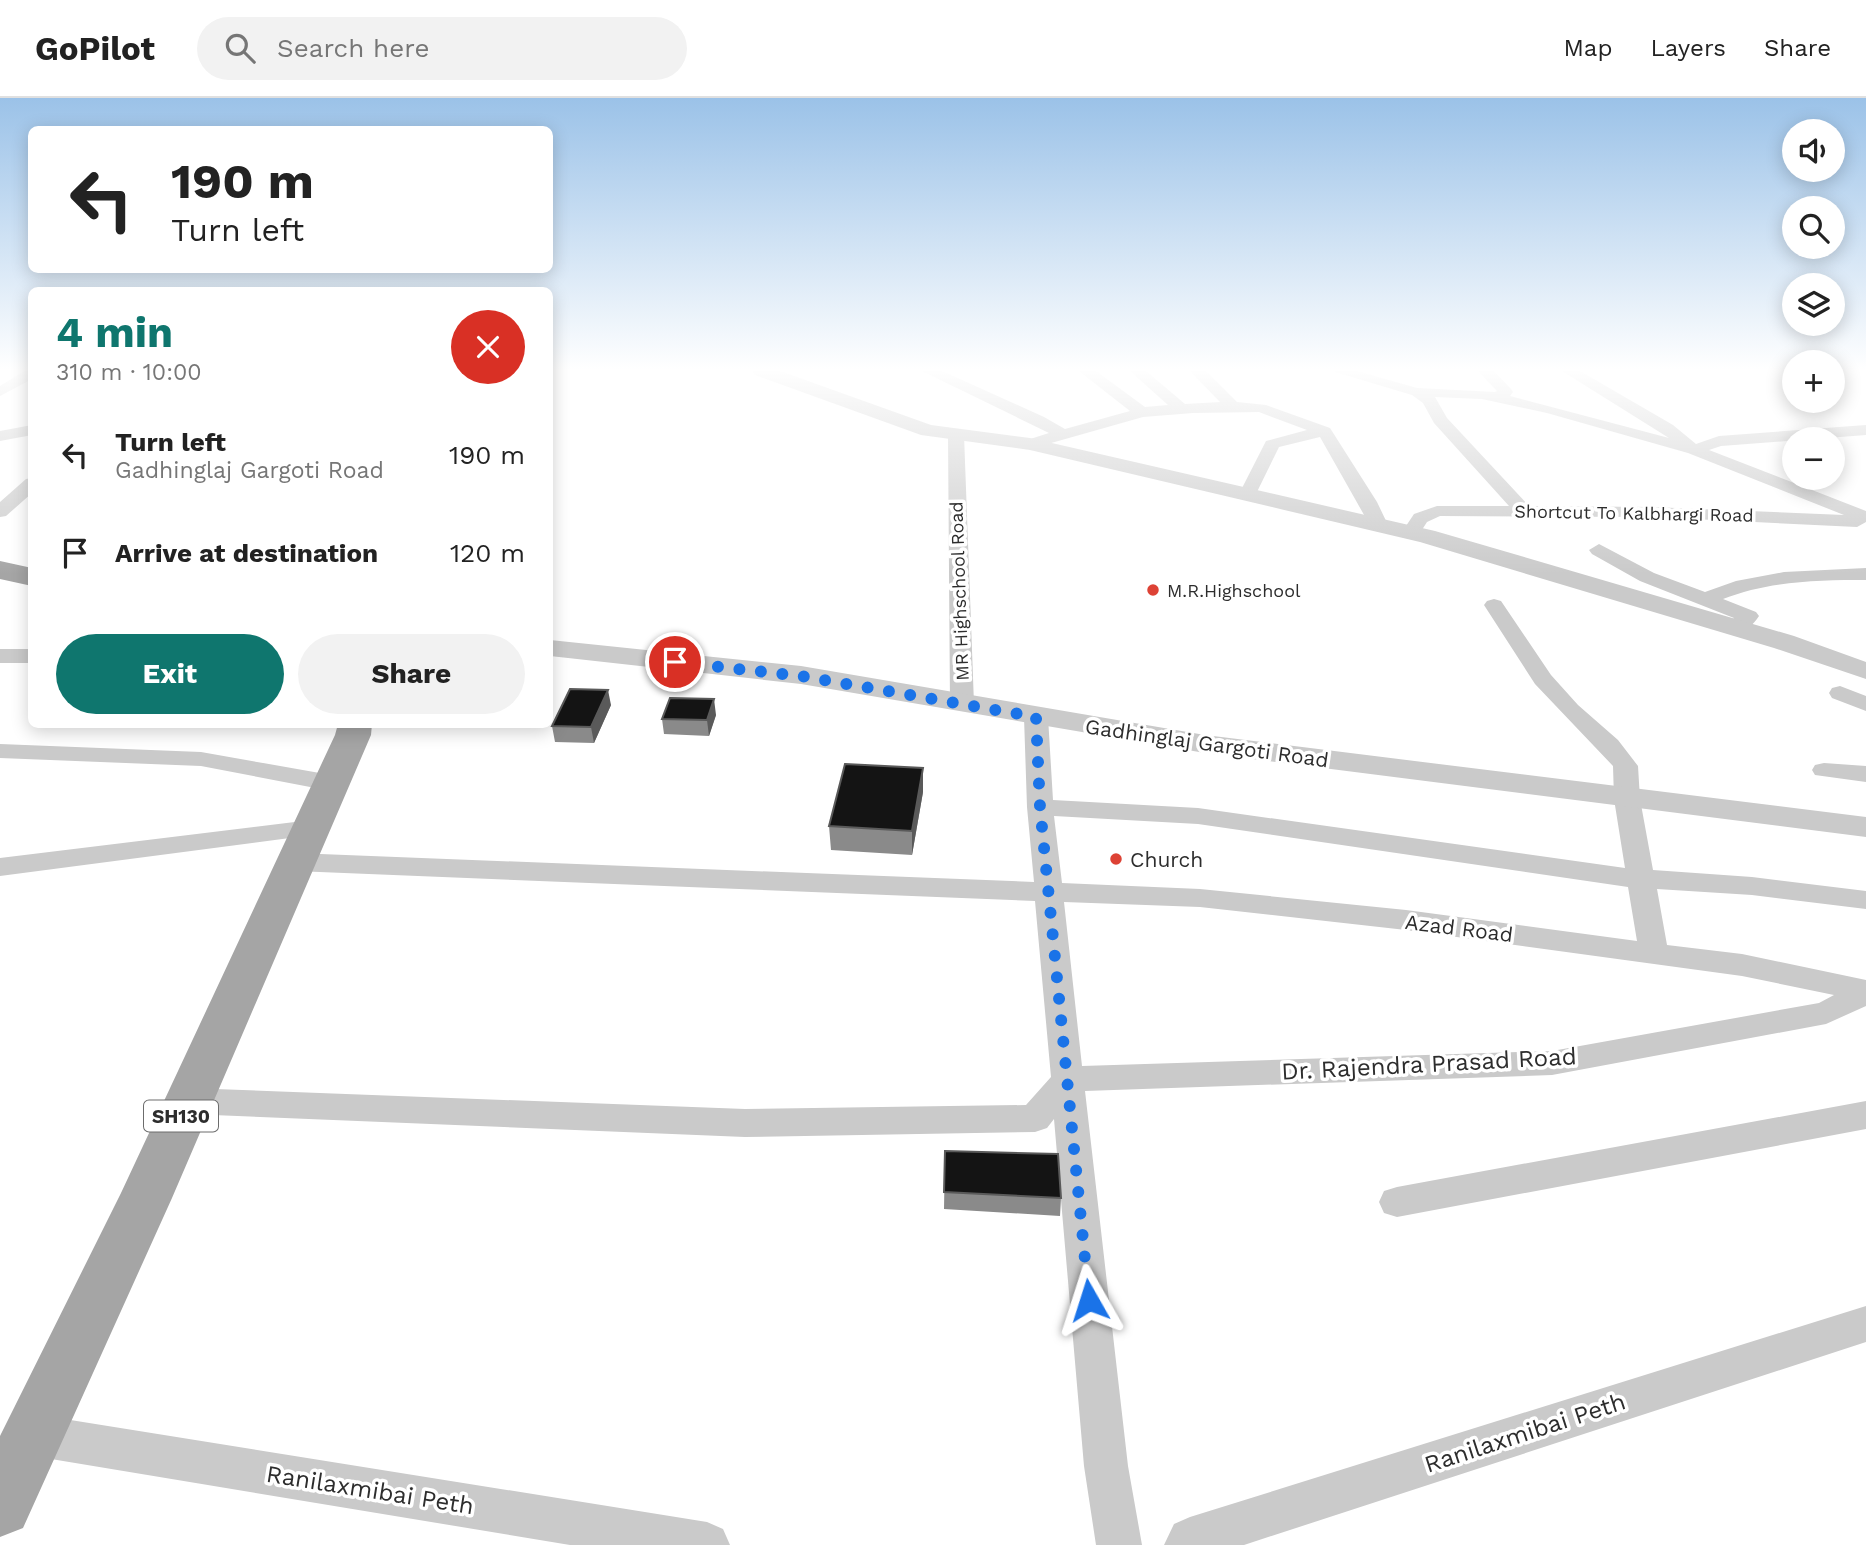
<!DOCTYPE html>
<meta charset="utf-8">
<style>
:root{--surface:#fff;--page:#f2f2f2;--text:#222;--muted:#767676;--line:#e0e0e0;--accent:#0f766e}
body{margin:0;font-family:"Work Sans",sans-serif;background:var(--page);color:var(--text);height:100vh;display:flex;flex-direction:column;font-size:26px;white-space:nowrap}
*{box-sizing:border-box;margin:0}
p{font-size:23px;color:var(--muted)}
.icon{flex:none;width:38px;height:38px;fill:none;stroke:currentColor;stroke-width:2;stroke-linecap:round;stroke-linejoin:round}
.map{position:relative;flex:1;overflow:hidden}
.panel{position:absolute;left:28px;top:189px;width:525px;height:441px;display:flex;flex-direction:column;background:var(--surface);border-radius:10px;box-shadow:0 4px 18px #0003}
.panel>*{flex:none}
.banner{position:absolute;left:28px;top:28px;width:525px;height:147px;border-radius:10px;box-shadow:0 4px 18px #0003;background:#fff;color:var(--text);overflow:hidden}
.controls{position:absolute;left:1782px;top:21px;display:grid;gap:14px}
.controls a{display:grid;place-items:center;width:63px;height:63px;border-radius:50%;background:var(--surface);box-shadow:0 4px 18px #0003;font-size:35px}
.pin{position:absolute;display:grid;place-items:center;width:60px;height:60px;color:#fff;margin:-30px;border:4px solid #fff;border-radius:50%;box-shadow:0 2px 7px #0007}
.me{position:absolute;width:77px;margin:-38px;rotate:354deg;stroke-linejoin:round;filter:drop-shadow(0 0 5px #0008)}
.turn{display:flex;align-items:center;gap:24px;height:147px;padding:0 28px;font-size:32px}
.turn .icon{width:91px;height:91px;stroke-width:2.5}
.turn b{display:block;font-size:49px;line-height:60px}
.round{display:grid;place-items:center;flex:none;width:74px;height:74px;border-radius:37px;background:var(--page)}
.head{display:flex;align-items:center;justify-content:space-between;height:119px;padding:0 28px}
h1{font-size:42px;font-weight:700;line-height:52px;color:var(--accent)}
.primary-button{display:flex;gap:14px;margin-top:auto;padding:14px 28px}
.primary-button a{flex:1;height:80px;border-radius:42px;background:var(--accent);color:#fff;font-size:28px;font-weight:700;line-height:80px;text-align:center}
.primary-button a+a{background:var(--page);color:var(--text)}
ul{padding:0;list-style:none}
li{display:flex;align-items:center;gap:21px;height:98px;padding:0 28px}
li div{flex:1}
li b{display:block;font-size:26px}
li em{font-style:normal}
header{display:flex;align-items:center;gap:42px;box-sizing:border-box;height:98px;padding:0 35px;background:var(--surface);border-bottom:2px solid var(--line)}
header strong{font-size:33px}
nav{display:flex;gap:38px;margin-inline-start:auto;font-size:24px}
.search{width:490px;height:63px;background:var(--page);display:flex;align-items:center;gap:18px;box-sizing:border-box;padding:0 24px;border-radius:38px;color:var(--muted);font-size:26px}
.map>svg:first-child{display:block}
</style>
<header>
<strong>GoPilot</strong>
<div class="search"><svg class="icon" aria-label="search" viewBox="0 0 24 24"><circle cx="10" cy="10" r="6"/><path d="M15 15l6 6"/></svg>Search here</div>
<nav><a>Map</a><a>Layers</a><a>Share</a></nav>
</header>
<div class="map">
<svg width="1866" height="1447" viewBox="0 0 1866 1447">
<rect width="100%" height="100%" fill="#fff"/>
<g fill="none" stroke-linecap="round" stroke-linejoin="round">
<path fill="#cacaca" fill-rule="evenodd" d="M24 273H32V281L0 298V288Z
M922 273H942L1044 319 1065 331 1130 313 1079 273H1096L1145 309 1168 307 1130 273H1146L1185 306 1220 304 1190 273H1206L1237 304 1266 307 1330 330 1377 404 1388 427 1379 433 1372 431 1320 339 1279 349 1254 400H1242L1239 396 1266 343 1307 332 1259 314 1193 315 1143 319 1030 351 1022 346 1024 343 1049 335Z
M1332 273H1357L1417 290 1495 294 1497 293 1478 273H1494L1511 291 1513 294 1510 298 1669 340 1562 273H1580L1673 327 1696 346 1719 338 1866 327V337L1721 348 1709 352 1866 413V424L1857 429 1652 419 1440 418 1427 424 1418 438H1404L1402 434 1414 416 1437 408H1509L1434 325 1423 305 1412 297ZM1435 299 1482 301 1547 315 1688 355 1844 417 1652 409 1529 408 1447 320Z
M32 327V337L0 343V333Z
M956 332 964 337 974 606 970 611H954L950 606 948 337Z
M32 380V395L6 418 0 419V404L26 381Z
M1599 446 1654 475 1705 494 1736 483 1784 474 1866 470V482C1818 482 1768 483 1723 501L1756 514 1759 518C1752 529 1742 537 1729 533L1725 529 1734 520 1640 483 1592 456 1589 452Z
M1494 501 1501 503 1551 577 1578 607 1618 642 1638 668 1640 701 1653 772 1752 779 1866 793V811L1752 797 1657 791 1667 847 1742 856 1866 882V908L1826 926 1552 977 1085 993 1128 1368 1142 1447H1096L1084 1368 1054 1021 1047 1030 1035 1034 745 1039 188 1016 176 1012 171 1003 176 994 188 990 745 1011 1026 1007 1051 979 1035 803 295 773 285 770 281 764 285 758 295 755 1034 784 1027 709 1024 619 1028 614H1044L1048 619 1053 702 1198 710 1625 770 1614 701 1613 668 1535 586 1484 507 1487 503ZM1054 718 1198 726 1628 789 1637 843 1406 812 1200 791 1062 785ZM1064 804 1200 809 1406 832 1742 878 1834 897 1819 905 1552 953 1082 968Z
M0 551H32V565H0Z
M1840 588 1866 598V613L1832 600 1829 595 1832 590Z
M0 646 201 654 331 677 340 680 344 685 340 690 331 693 201 668 0 660Z
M1824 665 1866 668V684L1815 677 1812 672 1815 667Z
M311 722 320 724 324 730 320 736 0 778V760Z
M1866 1003V1031L1397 1119 1384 1115 1379 1104 1384 1093 1397 1089Z
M1866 1208V1244L1244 1447H1164L1174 1426 1190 1419Z
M33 1316 707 1424 723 1431 730 1447H570L33 1358 18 1352 12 1337 18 1322Z"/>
<path fill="#cacaca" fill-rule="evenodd" d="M752 273H780L931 327 1030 340 1435 433 1794 538 1866 564V581L1774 550 1420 444 1030 352 921 337 755 277Z
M550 542 801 568 1205 637 1866 719V739L1205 655 801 586 550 558Z"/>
<path fill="#a5a5a5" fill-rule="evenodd" d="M0 463 32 470V488L0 481Z
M338 626H372L371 637 172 1100 23 1430 0 1439V1338L121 1095 335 637Z"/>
</g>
<path fill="#8a8a8a" d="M611 607 594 645 555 644 552 628Z
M716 617 709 638 664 636 662 621Z
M923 694 912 757 831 752 829 728Z
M945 1053 1061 1100 1060 1118 944 1111Z"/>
<path fill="#5a5a5a" d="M608 592 611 607 594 645 591 629Z
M714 601 716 617 709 638 707 622Z
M923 670V694L912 757V733Z"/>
<path fill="#141414" stroke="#5a5a5a" stroke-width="2" d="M570 591 608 592 591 629 552 628Z
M670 600 714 601 707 622 662 621Z
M845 666 923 670 912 733 829 728Z
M945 1053 1058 1056 1061 1100 944 1094Z"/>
<linearGradient id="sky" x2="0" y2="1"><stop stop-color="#9bc2e8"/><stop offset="0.57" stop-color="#fff"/><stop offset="1" stop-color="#fff" stop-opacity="0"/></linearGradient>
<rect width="1866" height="476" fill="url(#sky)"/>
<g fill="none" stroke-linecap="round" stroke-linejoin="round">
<path stroke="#1a73e8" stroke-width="12" stroke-dasharray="0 21.6" d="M675 564 801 578 1036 619 1040 709 1089 1202"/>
</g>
<g fill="#dd4235" stroke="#fff" stroke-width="2.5">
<circle cx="1153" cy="492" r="7"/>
<circle cx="1116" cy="761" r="7"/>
</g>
<g text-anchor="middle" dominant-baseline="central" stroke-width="7" stroke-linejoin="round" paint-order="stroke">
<g font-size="18" fill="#2d2d2d" stroke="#fff">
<text transform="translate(1634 415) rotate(1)">Shortcut To Kalbhargi Road</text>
<text transform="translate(959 493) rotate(-92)">MR Highschool Road</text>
</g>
<g font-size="18" fill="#2d2d2d" stroke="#fff" text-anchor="start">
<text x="1167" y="492">M.R.Highschool</text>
</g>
<rect fill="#fff" stroke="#6c6c6c" stroke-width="2" x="144" y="1002.5" width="74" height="31" rx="5"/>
<g font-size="19" font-weight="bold" fill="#2d2d2d">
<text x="181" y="1018">SH130</text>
</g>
<g font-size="21" fill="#2d2d2d" stroke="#fff">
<text transform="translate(1207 645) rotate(8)">Gadhinglaj Gargoti Road</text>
<text transform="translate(1459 830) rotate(7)">Azad Road</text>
</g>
<g font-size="21" fill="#2d2d2d" stroke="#fff" text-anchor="start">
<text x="1130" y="761">Church</text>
</g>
<g font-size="24" fill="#2d2d2d" stroke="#fff">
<text transform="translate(1429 966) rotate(-3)">Dr. Rajendra Prasad Road</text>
<text transform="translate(1525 1335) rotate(-18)">Ranilaxmibai Peth</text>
<text transform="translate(370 1392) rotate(9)">Ranilaxmibai Peth</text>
</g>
</g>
</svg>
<div class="controls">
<a><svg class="icon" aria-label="sound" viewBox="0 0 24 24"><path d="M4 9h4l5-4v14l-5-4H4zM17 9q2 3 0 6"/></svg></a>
<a><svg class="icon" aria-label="search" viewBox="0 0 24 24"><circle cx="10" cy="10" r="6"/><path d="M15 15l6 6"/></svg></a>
<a><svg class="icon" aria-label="layers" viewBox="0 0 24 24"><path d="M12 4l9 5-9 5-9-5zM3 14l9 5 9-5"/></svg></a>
<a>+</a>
<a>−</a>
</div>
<div class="pin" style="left:675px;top:564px;background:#d93025"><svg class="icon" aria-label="arrive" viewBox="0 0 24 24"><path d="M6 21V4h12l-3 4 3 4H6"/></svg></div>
<svg class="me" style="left:1089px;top:1202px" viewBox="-20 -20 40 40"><path d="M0-17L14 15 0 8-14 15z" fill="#1a73e8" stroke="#fff" stroke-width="4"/></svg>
<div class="banner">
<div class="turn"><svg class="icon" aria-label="left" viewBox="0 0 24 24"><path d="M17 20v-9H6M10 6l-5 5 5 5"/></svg><div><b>190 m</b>Turn left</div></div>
</div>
<section class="panel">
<div class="head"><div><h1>4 min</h1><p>310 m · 10:00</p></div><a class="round" style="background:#d93025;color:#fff"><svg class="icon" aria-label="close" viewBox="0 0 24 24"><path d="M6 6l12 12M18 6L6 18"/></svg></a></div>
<ul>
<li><svg class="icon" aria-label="left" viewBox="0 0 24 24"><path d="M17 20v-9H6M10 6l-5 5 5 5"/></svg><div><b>Turn left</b><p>Gadhinglaj Gargoti Road</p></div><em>190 m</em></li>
<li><svg class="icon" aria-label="arrive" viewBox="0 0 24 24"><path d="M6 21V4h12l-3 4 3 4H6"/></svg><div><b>Arrive at destination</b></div><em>120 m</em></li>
</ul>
<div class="primary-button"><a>Exit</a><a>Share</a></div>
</section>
</div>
